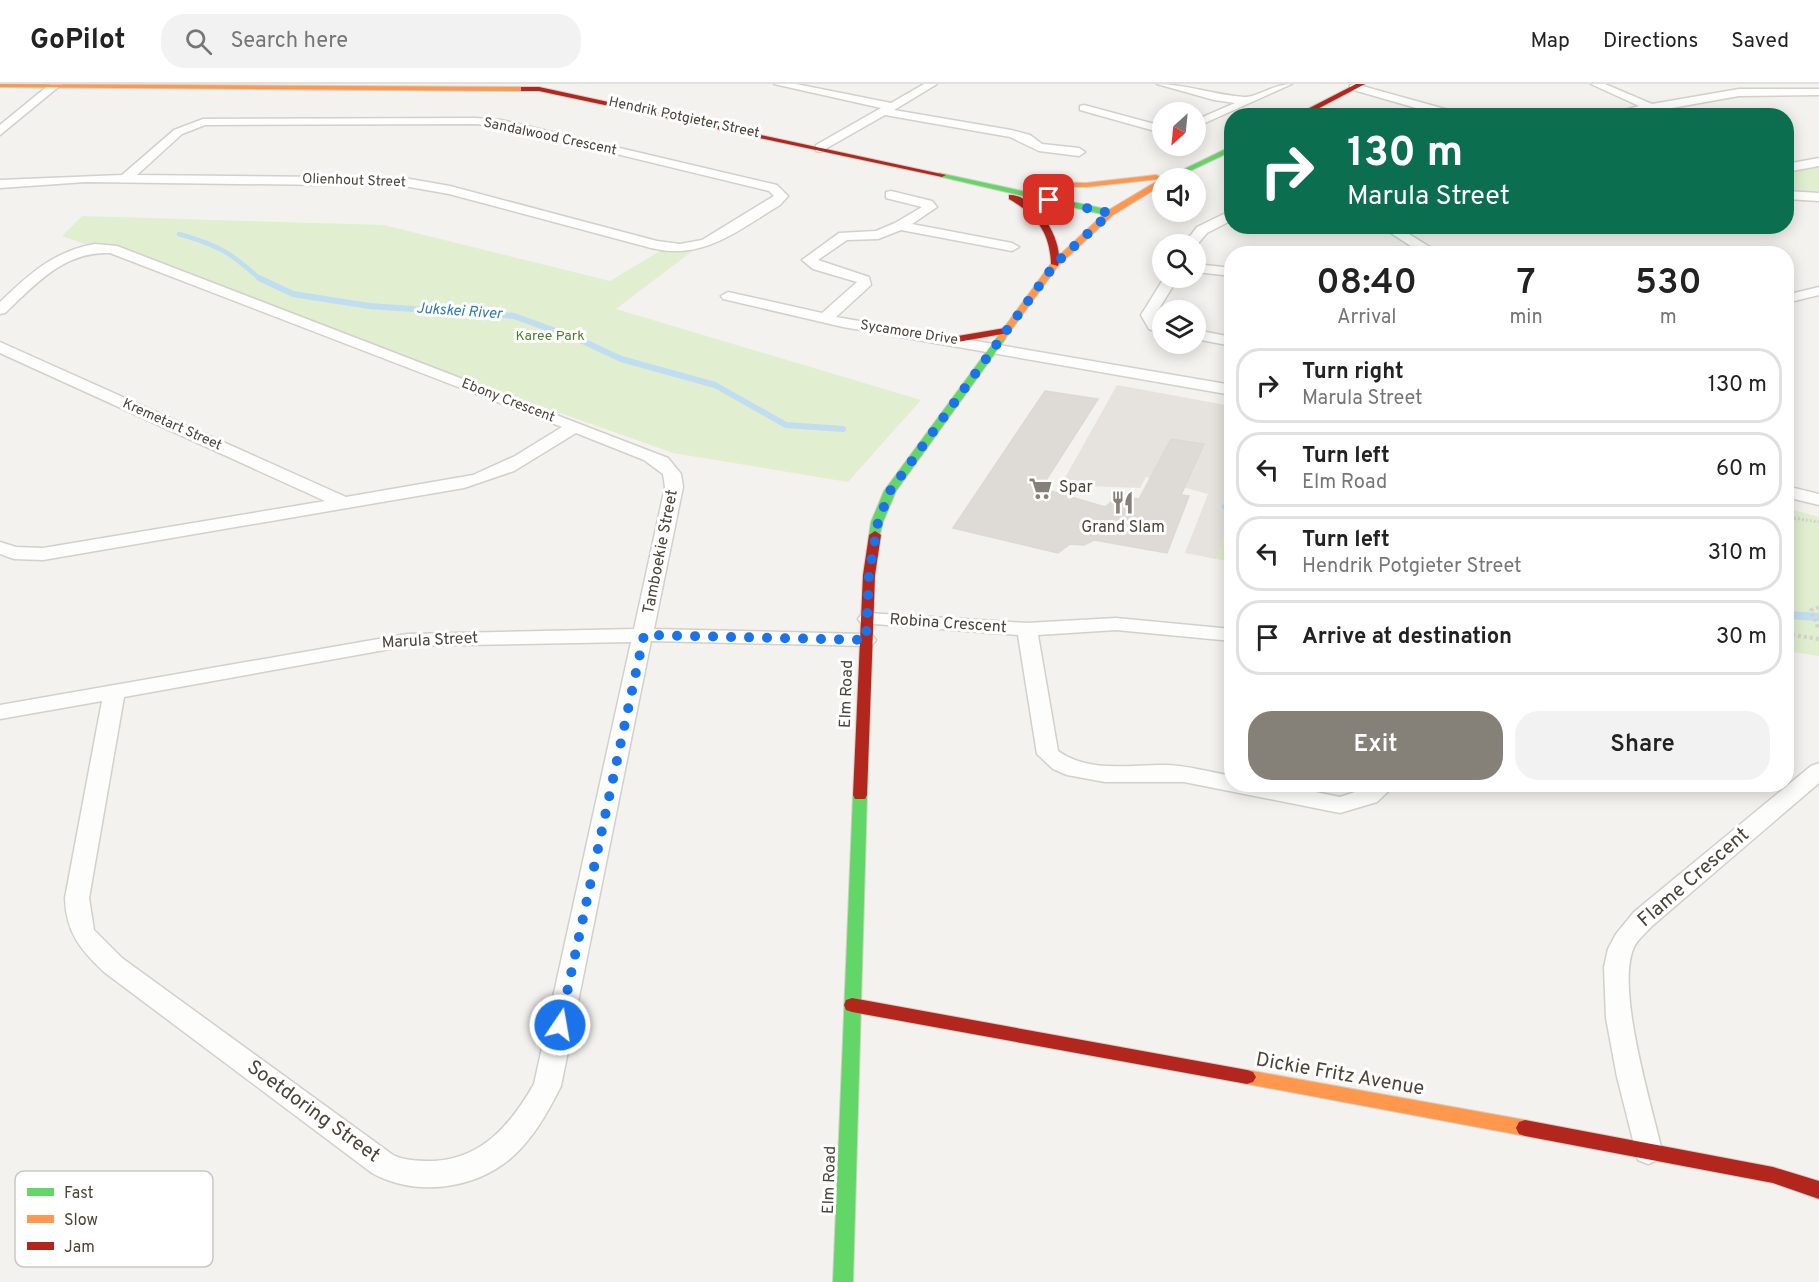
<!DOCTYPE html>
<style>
:root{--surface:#fff;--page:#f2f2f2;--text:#222;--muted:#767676;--line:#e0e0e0;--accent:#868178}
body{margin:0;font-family:Overpass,sans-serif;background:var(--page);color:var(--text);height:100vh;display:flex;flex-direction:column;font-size:22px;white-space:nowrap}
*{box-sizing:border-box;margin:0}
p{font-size:20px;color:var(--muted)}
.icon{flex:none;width:33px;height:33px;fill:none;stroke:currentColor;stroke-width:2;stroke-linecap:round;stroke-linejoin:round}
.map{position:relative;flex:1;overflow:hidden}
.panel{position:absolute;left:1224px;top:162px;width:570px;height:546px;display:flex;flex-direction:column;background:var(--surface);border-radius:24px;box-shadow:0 3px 15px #0003}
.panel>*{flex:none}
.hud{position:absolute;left:1224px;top:24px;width:570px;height:126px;border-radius:24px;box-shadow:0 3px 15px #0003;background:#0b6e4f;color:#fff;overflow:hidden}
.needle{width:39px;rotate:207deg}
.controls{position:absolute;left:1152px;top:18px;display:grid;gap:12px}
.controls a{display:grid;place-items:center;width:54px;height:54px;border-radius:50%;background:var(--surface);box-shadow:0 3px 15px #0003;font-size:30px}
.pin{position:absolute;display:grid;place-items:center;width:51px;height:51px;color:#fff;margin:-26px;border-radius:12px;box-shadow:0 3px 9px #0006}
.me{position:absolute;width:66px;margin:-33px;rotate:12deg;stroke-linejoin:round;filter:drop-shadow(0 0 4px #0008)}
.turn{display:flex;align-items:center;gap:21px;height:126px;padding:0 24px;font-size:27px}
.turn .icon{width:78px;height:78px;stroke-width:2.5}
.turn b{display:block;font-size:42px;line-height:51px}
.eta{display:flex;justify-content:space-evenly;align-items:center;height:102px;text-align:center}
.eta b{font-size:36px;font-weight:600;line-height:42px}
.button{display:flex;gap:12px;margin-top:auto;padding:12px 24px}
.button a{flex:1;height:69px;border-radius:24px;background:var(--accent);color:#fff;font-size:24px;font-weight:600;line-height:69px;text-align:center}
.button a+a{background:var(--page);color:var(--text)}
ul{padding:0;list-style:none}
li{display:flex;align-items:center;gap:18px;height:75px;margin:0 12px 9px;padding:0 12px;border:3px solid var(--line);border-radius:24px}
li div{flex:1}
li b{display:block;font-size:22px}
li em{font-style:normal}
header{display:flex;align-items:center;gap:36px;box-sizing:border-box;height:84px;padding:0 30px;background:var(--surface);border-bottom:2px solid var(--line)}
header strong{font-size:28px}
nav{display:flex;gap:33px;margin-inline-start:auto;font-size:21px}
.search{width:420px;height:54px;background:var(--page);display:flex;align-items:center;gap:15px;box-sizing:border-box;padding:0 21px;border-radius:24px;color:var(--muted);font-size:22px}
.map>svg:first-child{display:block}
</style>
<header>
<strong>GoPilot</strong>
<div class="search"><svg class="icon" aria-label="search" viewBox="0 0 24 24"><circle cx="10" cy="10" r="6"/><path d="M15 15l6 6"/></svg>Search here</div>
<nav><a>Map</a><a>Directions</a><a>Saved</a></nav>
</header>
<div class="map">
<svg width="1819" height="1198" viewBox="0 0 1819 1198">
<rect width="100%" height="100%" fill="#f4f2ee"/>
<path fill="#e1eecf" d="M1819 81V110L1787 108 1786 88Z
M82 132 384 141 610 197 665 164 699 162 616 225 921 316 848 398 673 369 62 152Z
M1787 424 1819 433V572L1787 567Z
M1231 430V477L1216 475Z"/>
<path fill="#e6e3df" d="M1117 301 1231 322V430L1216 475 1185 469 1208 410 1146 393 1140 404 1061 401Z"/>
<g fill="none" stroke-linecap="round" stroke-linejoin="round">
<path stroke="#c0ddf1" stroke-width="4.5" d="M179 150C218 161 230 168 260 195"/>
<path stroke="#c0ddf1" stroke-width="6" d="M259 194 293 210 369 222 514 232 583 257 621 275 715 301 786 341 843 345
M1225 423 1232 426"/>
<path stroke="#c0ddf1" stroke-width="8" d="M1786 531 1819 533"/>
</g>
<path fill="#dedbd6" stroke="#dcd9d4" stroke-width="1.5" d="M1045 307 1098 315 1041 404 1105 423 1118 412 1139 415 1171 355 1204 360 1181 411 1189 412 1167 469 1094 456 1084 461 1070 460 1058 469 953 444Z"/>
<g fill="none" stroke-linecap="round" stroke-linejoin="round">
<defs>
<path id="street" d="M50 0H62L0 51V41Z
M774 0H796L891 19 924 0H937L894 26 1011 46 1030 51 1042 60 1079 64 1085 68 1079 72 1039 67 1010 53 885 31 820 68 816 67V61L881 24Z
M1157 0C1186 0 1214 11 1244 13 1256 14 1273 0 1292 0L1196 43V36L1235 19 1214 16Z
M1355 0 1463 30 1464 32H1444L1350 5V1Z
M1591 0H1605L1652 20 1739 5H1819V11L1739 12 1627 32H1603L1639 22Z
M1084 21 1162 42V49L1080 26V22Z
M475 34 501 36 777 101 788 112 780 121C738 146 703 177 651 164L449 110 404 102 86 98 0 104V96L122 91 174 46 203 35ZM475 40 501 42 769 107 774 112 702 156 680 160 657 157 450 102 404 94 137 91 182 50 205 41Z
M1819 74V82L1786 88V80Z
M891 107 932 117 937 123 912 140 1012 159 1019 163 1012 167 901 146 878 155 847 156 818 176 869 193 871 201 836 233 1232 301V311L843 243 723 215 721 212 728 208 822 229 857 198 813 185 802 176 839 149 876 147 895 139 922 123 886 114V108Z
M1786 107 1819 109V117L1786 115Z
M1232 126V136L1207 149 1196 162 1184 160 1197 143Z
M1380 142H1396L1441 170H1423Z
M95 160 117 162 668 374 681 390 683 403 654 545 866 550 873 552 876 556 873 560 866 562 651 557 561 1002C548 1028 533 1055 511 1074 474 1106 415 1113 372 1089L104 888C80 865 66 848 65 814L102 617 0 635V621L407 550 634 545 665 403 663 390 644 376 576 349 514 387 464 404 43 476 14 475 0 470V458L16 463 43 464 325 417 0 269V258L346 413 473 391 515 372 562 343 110 169C64 167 36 200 5 229L0 230V218C29 190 54 167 95 160ZM631 558 534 1000C511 1040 483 1074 435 1077 421 1077 405 1077 393 1071L122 874 94 846 89 814 124 613 407 562Z
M1196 180 1232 184V192L1196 188Z
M1164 194H1178L1155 231 1162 240V250L1149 245 1141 231Z
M1819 203V211L1786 219V211Z
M1196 246 1232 253V262L1196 255Z
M1786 402 1819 410V421L1786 413Z
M868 529 1027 539 1116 534 1232 545V557L1116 546 1038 551 1058 667C1091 690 1130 680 1167 681 1189 682 1210 688 1232 692V700H1276L1340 713 1361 706 1369 700H1396L1377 718 1340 729 1184 698H1105L1067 691 1053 685 1037 670 1018 551 861 539 858 535 861 531Z
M1819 679V699L1652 842C1646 849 1638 855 1634 863 1615 904 1652 1022 1662 1067L1658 1076 1648 1080 1638 1076 1617 993 1606 934 1604 883 1608 865 1616 850 1634 828 1811 682Z"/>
<path id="fast" d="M1232 62V67L1175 94H1166Z
M939 89 1110 126 1114 129 1110 132 942 93 938 91Z
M1001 251 1006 254 896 407 883 438 879 454H871L869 451 871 438 884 407 998 252Z
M860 706 865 707 867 711 853 1198H833L853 711 855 707Z"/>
<path id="slow" d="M0 0 524 3 528 5 524 7 0 3Z
M1156 91 1160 93 1159 95 1086 103 1039 102 1035 100 1039 98 1086 99Z
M1159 96H1162V101L1113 131 1058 182 1004 256H998V252L1052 178 1107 127Z
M1247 986 1525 1036 1531 1038 1534 1044 1531 1050 1525 1052 1247 1000 1241 998 1238 993 1241 988Z"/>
<path id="jam" d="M1356 0H1365L1304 32H1294Z
M524 3H539L946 91 942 93 539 7H521V3Z
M1009 111C1035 110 1065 157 1058 182L1051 180C1050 148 1036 131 1009 115Z
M1005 244 1008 245V249L952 259 947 256 952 253Z
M875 447 881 451 875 491 867 711 865 715H855L853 711 863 491 869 451Z
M852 914 1247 986 1253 988 1256 993 1253 998 1247 1000 852 928 846 926 844 921 846 916Z
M1525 1036 1773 1083 1819 1097V1115L1773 1099 1525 1052 1519 1050 1516 1044 1519 1038Z"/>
</defs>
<use href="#street" stroke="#d2d0cb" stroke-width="3"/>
<use href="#fast" stroke="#d3cfc5" stroke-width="2"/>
<use href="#slow" stroke="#d3cfc5" stroke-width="2"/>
<use href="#jam" stroke="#d3cfc5" stroke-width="2"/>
<path stroke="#d3d2cc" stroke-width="3" stroke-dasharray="2 2" stroke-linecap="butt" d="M1786 433 1819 438"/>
<path stroke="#d3d2cc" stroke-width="4" stroke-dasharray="3 3" stroke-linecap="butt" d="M1819 523 1811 526 1819 546
M1786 550 1819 555"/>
<use href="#street" fill="#fdfdfc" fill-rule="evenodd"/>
<use href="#fast" fill="#63d668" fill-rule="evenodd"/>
<use href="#slow" fill="#ff974d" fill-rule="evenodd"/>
<use href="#jam" fill="#b3261e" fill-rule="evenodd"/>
</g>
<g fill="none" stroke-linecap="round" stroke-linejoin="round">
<path stroke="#1a73e8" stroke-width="10" stroke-dasharray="0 18" d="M560 941 644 551 866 556 869 491 878 438 890 407 1055 180 1110 129 1049 116"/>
</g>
<defs>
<symbol id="supermarket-bare" viewBox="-9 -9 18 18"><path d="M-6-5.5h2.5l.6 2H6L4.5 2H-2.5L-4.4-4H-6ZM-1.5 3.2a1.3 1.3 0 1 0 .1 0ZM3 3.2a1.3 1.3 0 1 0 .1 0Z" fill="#868178" stroke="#fff" stroke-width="2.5" paint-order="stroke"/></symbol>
<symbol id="restaurant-bare" viewBox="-9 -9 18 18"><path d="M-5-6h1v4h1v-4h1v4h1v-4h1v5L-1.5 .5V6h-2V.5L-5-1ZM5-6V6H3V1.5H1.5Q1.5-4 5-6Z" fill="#868178" stroke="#fff" stroke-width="2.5" paint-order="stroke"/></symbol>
</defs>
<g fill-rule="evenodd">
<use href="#supermarket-bare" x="1024" y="388" width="33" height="33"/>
<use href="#restaurant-bare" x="1106" y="402" width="33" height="33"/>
</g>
<g text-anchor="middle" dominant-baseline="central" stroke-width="6" stroke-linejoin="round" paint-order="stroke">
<g font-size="14" fill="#4b4439" stroke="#fff">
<text transform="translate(684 34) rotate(12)">Hendrik Potgieter Street</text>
<text transform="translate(550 53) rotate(12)">Sandalwood Crescent</text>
<text transform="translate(354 97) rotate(2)">Olienhout Street</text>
<text transform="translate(909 249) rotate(9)">Sycamore Drive</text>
<text transform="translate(508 317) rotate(21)">Ebony Crescent</text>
<text transform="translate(172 341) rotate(24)">Kremetart Street</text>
</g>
<g font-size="14" fill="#4a7f2a" stroke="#fff">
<text x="550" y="252">Karee Park</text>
</g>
<g font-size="15" font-style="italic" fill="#2e7ab2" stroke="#fff">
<text transform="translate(459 228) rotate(4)">Jukskei River</text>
</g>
<g font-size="16" fill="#4b4439" stroke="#fff" text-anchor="start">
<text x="1059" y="404">Spar</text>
<text x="1123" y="444" text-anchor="middle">Grand Slam</text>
</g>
<g font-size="16" fill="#4b4439" stroke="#fff">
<text transform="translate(661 468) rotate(-79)">Tamboekie Street</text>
<text transform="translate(948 540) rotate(4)">Robina Crescent</text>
<text transform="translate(430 557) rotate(-3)">Marula Street</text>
<text transform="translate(847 610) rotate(-88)">Elm Road</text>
<text transform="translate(830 1096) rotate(-88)">Elm Road</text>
</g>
<g font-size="20" fill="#4b4439" stroke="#fff">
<text transform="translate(1694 794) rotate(-41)">Flame Crescent</text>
<text transform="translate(1340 991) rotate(10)">Dickie Fritz Avenue</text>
<text transform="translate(313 1028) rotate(36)">Soetdoring Street</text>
</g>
</g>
<rect x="15" y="1087" width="198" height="96" rx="9" fill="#fff" stroke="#c9c7c4" stroke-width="1.5"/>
<rect x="27" y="1104" width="27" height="8" fill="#63d668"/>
<rect x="27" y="1131" width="27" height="8" fill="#ff974d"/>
<rect x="27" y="1158" width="27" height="8" fill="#b3261e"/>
<g font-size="16" fill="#4b4439">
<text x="64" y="1114">Fast</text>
<text x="64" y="1141">Slow</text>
<text x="64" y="1168">Jam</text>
</g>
</svg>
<div class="controls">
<a><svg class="needle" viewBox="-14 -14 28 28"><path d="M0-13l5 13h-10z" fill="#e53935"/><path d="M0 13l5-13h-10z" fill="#767676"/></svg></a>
<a><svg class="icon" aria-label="sound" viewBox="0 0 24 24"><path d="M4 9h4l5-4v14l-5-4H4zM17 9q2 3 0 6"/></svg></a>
<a><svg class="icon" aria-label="search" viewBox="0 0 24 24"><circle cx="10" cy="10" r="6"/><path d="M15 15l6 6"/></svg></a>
<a><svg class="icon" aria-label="layers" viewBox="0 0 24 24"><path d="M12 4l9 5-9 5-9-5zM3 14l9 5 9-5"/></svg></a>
</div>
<div class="pin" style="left:1049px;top:116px;background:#d93025"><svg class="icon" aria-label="arrive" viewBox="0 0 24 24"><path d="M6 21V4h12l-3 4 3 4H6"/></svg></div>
<svg class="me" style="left:560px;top:941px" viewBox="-20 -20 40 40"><circle r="17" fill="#1a73e8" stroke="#fff" stroke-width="3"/><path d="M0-11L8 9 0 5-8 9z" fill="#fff"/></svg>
<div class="hud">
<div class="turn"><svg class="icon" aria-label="right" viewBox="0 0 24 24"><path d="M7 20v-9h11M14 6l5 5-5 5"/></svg><div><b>130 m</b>Marula Street</div></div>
</div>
<section class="panel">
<div class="eta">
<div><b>08:40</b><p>Arrival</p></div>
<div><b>7</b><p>min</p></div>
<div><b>530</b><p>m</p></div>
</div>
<ul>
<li><svg class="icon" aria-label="right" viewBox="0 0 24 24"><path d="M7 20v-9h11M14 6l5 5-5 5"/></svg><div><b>Turn right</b><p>Marula Street</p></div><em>130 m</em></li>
<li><svg class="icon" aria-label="left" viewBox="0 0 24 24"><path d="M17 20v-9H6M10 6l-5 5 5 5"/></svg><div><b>Turn left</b><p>Elm Road</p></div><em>60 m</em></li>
<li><svg class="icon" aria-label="left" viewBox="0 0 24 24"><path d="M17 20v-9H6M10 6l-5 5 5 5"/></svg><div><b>Turn left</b><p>Hendrik Potgieter Street</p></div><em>310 m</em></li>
<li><svg class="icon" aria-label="arrive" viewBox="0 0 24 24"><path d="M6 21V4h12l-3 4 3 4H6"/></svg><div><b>Arrive at destination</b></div><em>30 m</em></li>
</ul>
<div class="button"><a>Exit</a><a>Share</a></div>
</section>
</div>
